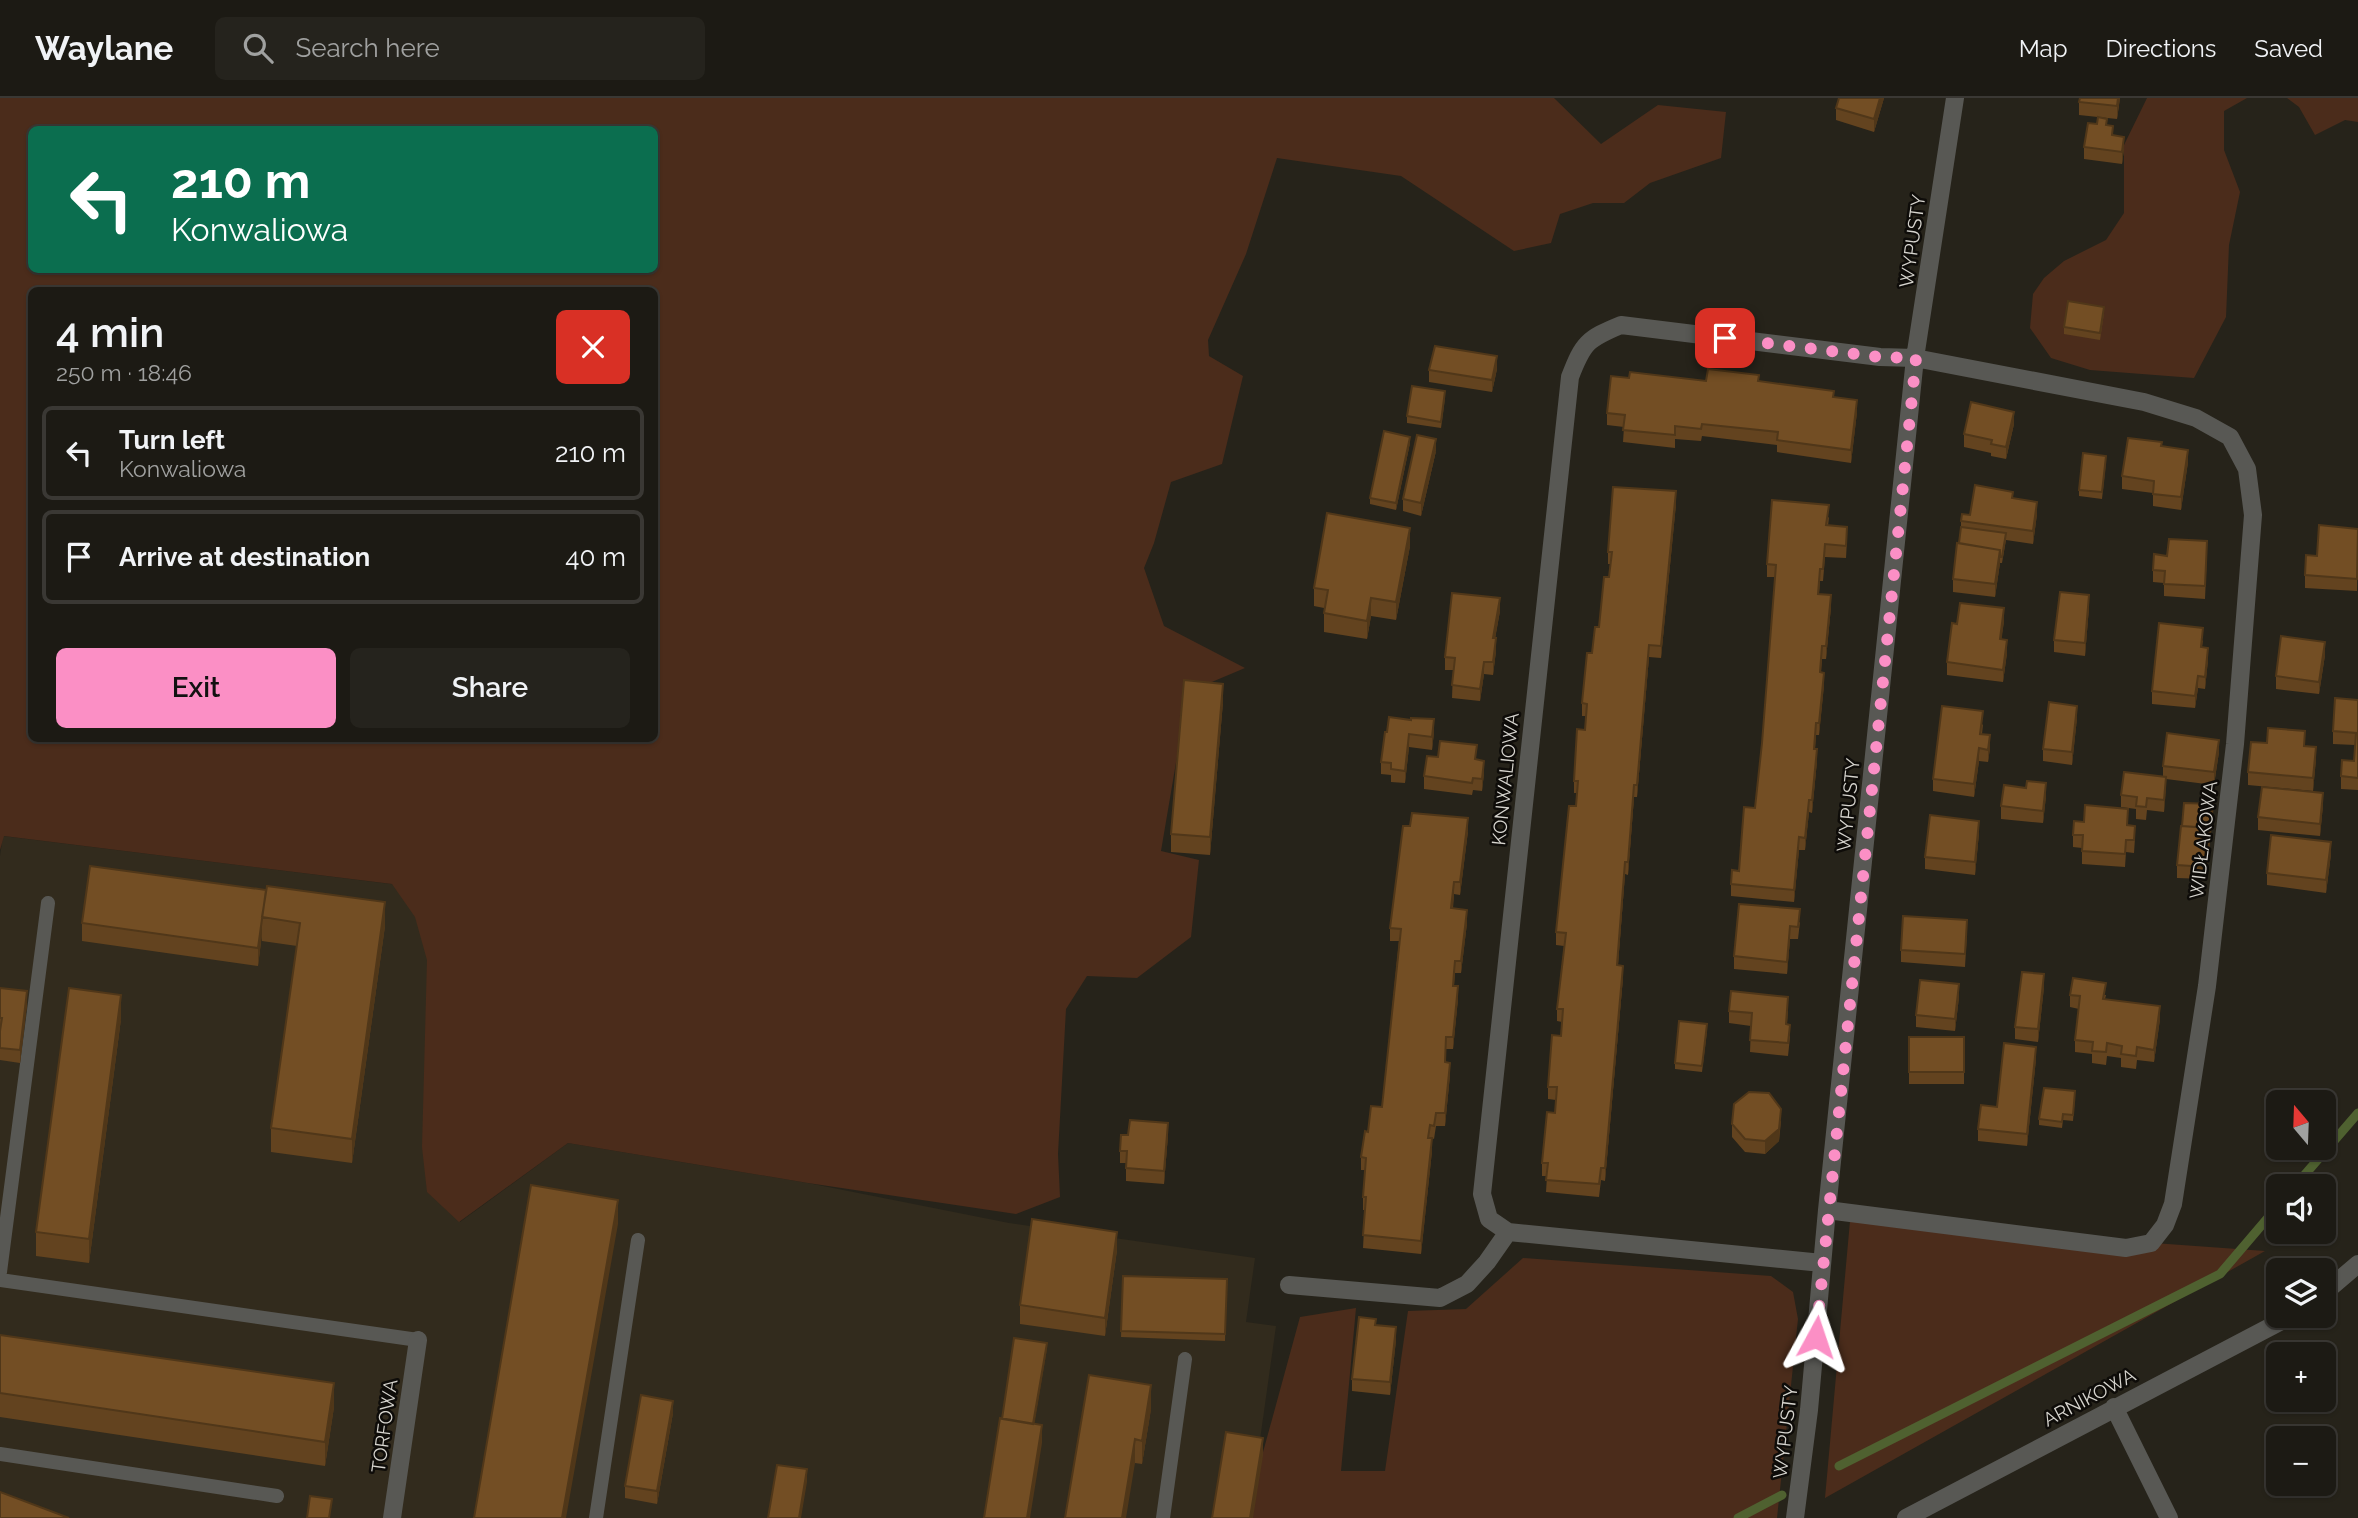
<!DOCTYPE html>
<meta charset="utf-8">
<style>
:root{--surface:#1c1a14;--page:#25231d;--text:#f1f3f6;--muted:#a0a1a0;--line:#3a3834;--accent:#fb8fc5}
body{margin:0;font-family:Raleway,sans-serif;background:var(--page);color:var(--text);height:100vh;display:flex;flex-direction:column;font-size:26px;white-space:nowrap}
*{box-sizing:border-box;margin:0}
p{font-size:23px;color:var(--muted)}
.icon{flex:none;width:38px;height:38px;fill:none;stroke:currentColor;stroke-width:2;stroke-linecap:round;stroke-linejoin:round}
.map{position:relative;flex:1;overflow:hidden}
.sheet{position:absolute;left:28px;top:189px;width:630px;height:455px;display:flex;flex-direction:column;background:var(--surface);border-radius:10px;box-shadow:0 2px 5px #0004,0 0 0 2px var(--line)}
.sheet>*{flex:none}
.banner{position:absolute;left:28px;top:28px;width:630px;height:147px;border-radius:10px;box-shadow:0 2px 5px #0004,0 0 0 2px var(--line);background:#0b6e4f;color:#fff;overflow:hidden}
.needle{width:46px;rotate:341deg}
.buttons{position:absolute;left:2266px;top:992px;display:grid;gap:14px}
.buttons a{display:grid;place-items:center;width:70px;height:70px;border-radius:10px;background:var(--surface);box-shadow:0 2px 5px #0004,0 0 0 2px var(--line);font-size:35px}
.pin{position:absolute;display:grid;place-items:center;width:60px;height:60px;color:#fff;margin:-30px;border-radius:14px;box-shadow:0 4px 10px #0006}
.me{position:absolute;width:77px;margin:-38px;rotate:5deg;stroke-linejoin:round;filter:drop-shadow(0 0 5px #0008)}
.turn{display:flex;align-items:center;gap:24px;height:147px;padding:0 28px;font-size:32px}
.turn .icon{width:91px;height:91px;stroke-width:2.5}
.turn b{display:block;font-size:49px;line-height:60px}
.round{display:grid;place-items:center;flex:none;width:74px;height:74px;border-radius:10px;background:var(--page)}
.head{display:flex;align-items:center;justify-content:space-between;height:119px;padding:0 28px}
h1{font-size:42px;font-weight:600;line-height:52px}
.action{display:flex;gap:14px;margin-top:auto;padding:14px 28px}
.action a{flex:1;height:80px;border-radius:10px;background:var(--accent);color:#111;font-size:28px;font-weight:600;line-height:80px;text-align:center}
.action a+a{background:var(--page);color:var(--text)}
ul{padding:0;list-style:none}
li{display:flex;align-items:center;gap:21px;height:94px;margin:0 14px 10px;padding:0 14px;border:4px solid var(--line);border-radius:10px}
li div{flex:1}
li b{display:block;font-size:26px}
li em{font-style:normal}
header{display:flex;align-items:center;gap:42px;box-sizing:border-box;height:98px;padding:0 35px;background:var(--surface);border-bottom:2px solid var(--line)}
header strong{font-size:33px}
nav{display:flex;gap:38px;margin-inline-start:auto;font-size:24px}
.search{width:490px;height:63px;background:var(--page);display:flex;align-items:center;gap:18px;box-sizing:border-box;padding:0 24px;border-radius:10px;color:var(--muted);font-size:26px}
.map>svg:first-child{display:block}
</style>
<header>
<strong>Waylane</strong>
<div class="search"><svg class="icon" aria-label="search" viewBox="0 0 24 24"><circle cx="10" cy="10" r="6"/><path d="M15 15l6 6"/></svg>Search here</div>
<nav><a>Map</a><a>Directions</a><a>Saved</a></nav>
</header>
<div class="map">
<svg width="2358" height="1420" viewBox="0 0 2358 1420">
<rect width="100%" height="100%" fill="#26231a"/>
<path fill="#322b1d" d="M3 738 503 800 460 1124 568 1045 808 1085 1009 1125 1255 1160 1246 1224 1276 1228 1249 1420H0V758Z"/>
<path fill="#4b2c1b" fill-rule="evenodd" d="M0 0H1554L1601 46 1658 7 1726 14 1721 60 1650 85 1624 105H1593L1560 116 1551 145 1514 153 1401 78 1277 60 1246 156 1208 242 1209 258 1243 278 1222 366 1171 384 1154 445 1144 470 1164 528 1245 570 1188 594 1161 753 1199 762 1191 839 1137 880 1087 878 1066 911 1058 1056 1060 1099 1016 1116 808 1085 568 1045 459 1124 427 1094 422 1049 427 862 415 819 392 786 4 738 0 752ZM32 32H654V172H32ZM32 192H654V640H32Z
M2147 0H2247L2224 13V52L2240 94 2229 147 2226 219 2194 280 2090 272 2051 260 2030 230 2033 196 2044 180 2064 163 2106 142 2124 115V47Z
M2287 0H2358V24L2345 22 2315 37 2299 9Z
M1850 1123 2265 1153 1825 1400Z
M1523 1160 1771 1178 1793 1194 1798 1221 1777 1420H1245L1300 1219 1356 1210 1341 1373H1385L1408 1213 1466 1211Z"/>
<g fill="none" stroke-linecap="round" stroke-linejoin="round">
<path stroke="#4f6130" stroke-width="9" d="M2295 1088 2358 1015
M1839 1368 2220 1176 2278 1108
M1738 1420 1782 1397"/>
<path stroke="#585854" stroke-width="14" d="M0 1174 48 805
M0 1182 418 1242
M0 1356 277 1398
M596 1420 638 1142
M1163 1420 1185 1261"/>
<path stroke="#585854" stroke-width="18" d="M1822 1165 1508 1134 1489 1121 1482 1096 1570 279C1583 245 1587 241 1621 227L1880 259 1915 260 2144 304 2196 320 2230 339 2247 371 2253 417 2235 646 2207 888 2173 1106 2165 1127 2151 1145 2126 1150 1827 1112
M1289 1187 1440 1200 1467 1186 1487 1164 1508 1134
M2324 1195 2358 1166
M2114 1309 2169 1420
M392 1420 418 1242
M1795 1420 1809 1312 1827 1112 1915 260 1955 0
M1906 1420 2291 1218"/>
</g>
<path fill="#63431f" d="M1884 0 1874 34 1836 22V10Z
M2120 0 2117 21 2079 17V4Z
M2107 28 2124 51 2122 66 2084 61V49Z
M2104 215 2100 242 2064 236V229Z
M1497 271 1492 294 1429 284V272Z
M1629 280 1706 283H1759L1834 299 1857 314 1851 365 1777 354V347L1702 338 1701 343 1675 341V350L1623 344 1624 329 1607 327V315Z
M1445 300 1441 330 1407 325V318Z
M2014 326 2006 361 1991 358V355L1964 349V336Z
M1410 345 1396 412 1370 406V400Z
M2162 348 2188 364 2181 412 2153 408V395L2122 391V378Z
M1436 353 1421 418 1403 413V401Z
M2106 364 2102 401 2079 398V392Z
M2013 400 2037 416 2033 446 2006 442 2002 465H2000L1995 499 1953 494V481L1961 429V423L1970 417Z
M1676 406 1661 560 1649 559 1637 699H1634L1628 777 1625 776 1618 867 1623 880 1605 1083 1601 1082 1599 1099 1546 1094 1547 1078H1542V1065L1555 1015 1556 1002 1548 1001V989L1561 938 1562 924 1557 923V911L1564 848 1556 847V834L1576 708 1577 695H1574V683L1585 632 1586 618H1582V605L1592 555 1599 529 1609 479 1610 466H1608V454Z
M1829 419 1828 428 1847 442 1846 460 1825 459 1823 483H1820L1819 496 1831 509 1826 561H1822L1821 574 1824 587 1819 637H1816L1815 651 1817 663 1812 715 1809 714 1805 752H1799L1794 804 1731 798V786L1739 773 1755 710 1762 645 1775 479H1767V466Z
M2358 431 2357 493 2305 490V477L2317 458Z
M1410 448 1396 522 1371 518 1367 541 1324 534V510L1314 508V490Z
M2207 455 2205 501 2164 498V485L2153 484V472L2167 458Z
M2089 509 2085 558 2054 554V542Z
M1500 513 1495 540 1496 553 1493 577 1484 576 1480 603 1452 600 1453 572H1445V559Z
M2004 523 2001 542 2007 555 2003 584 1947 577V564L1957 526Z
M2203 542 2202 549 2208 562 2205 591 2198 590 2195 610 2152 606V593Z
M2325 557 2319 596 2276 591V578Z
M2358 602V692L2341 691V678L2354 663 2355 647 2333 646V633Z
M1223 604 1210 757 1171 754V736Z
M2077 620 2072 667 2043 663V651Z
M1983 626 1982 636 1990 650 1988 664 1979 663 1974 699 1933 693V681Z
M1387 634H1434L1432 652 1409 649 1405 685 1391 684V677L1381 676V664Z
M2305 648 2316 661 2313 693 2248 687V674Z
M2219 654 2214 687 2166 681 2164 714 2147 712 2146 722 2136 721V711L2121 709V697L2163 679V668Z
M1476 661 1484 675 1482 693 1473 692 1472 697 1424 691V678Z
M2046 698 2043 725 2001 721V708Z
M2323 707 2320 738 2258 732V719Z
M2213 713 2206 781 2177 780V767Z
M2128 728 2135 740 2134 755 2126 754 2125 769 2082 766V750L2073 749V737Z
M1468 733 1460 797 1454 796 1453 810 1467 825 1461 875H1455L1454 888 1458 901 1453 951H1446V964L1450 977 1445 1028H1436L1434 1041 1432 1040V1053L1421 1156 1363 1150 1365 1112H1363V1099L1365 1072H1361V1059L1368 1034 1382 1009 1399 843H1390V830Z
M1979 735 1975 777 1925 771V759Z
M2331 756 2326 795 2267 787V775Z
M90 768 385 828 352 1065 271 1054V1030L297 848 262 843V836L258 868 82 843V825Z
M1800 824 1798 841H1790L1787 876 1734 871V858Z
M1967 835 1965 869 1901 864V852Z
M2044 889 2038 944 2015 941V929Z
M0 890 27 906 20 965 0 962Z
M2070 897H2106L2105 901 2160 921 2154 964 2137 962 2136 971 2121 969V960L2107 958 2106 967 2092 965V956L2075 954V942L2079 911 2070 909Z
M1959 899 1955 933 1916 929V917Z
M1788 912 1787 926 1790 939 1788 958 1750 954 1751 928 1729 925V913Z
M121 921 89 1165 36 1158V1134Z
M1707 933 1702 974 1675 971V965Z
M1909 939H1964V986H1909Z
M2036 961 2027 1048 1978 1043V1031Z
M2075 999 2073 1023 2063 1022 2062 1030 2039 1027V1021Z
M1781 1023 1779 1043 1765 1056 1745 1054 1732 1039V1026Z
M1168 1037 1164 1086 1126 1083V1065H1120V1053Z
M1117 1152 1105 1238 1020 1226V1207Z
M1123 1178 1227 1181 1225 1243 1121 1239Z
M1376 1227 1396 1242 1390 1297 1352 1293V1281Z
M0 1237 334 1309 325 1368 0 1319Z
M1151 1311 1142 1366 1135 1365 1065 1420Z
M673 1315 657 1406 625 1400V1388Z"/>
<path fill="#503719" d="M1880 0H1884L1874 34V21Z
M2118 0H2120L2117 21V8Z
M2124 39V51L2122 66V54Z
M1497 258V271L1492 294V282Z
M1857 302V314L1851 365V352Z
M2014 314V326L2006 361V349Z
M1410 339V345L1396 412V405Z
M1436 341V353L1421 418V405Z
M2188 352V364L2181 412V399Z
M1676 393V406L1661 560V548Z
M2037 404V416L2033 446V433Z
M1410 430V448L1396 522V504Z
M2000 452V465L1995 499V486Z
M1831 497V509L1826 561V548Z
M2089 497V509L2085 558V545Z
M1371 500V518L1367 541V523Z
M1500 500V513L1493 553V540Z
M2004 510V523L2000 554V541Z
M1496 540V553L1493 577V564Z
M2007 542V555L2003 584V572Z
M2325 544V557L2319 596V584Z
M1649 547V559L1637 699V687Z
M2208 550V562L2205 591V579Z
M1484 564V576L1480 603V591Z
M1824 575V587L1819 637V625Z
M2198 578V590L2195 610V598Z
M1223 586V604L1210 757V739Z
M2077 608V620L2072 667V654Z
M1434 621V634L1432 652V639Z
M1409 636V649L1405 685V673Z
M1990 637V650L1988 664V652Z
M2219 642V654L2214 687V674Z
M2316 649V661L2313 693V680Z
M1979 650V663L1974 699V686Z
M1817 651V663L1812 715V702Z
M1484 663V675L1482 693V681Z
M2166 679V692L2164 714V702Z
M2046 685V698L2043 725V713Z
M1634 687V699L1628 777V764Z
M2323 695V707L2320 738V726Z
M1809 702V714L1805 752V740Z
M2213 706V713L2206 781V769Z
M1468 720V733L1460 797V784Z
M1979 723V735L1975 777V764Z
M1799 739V752L1794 804V792Z
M2331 744V756L2326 795V782Z
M1625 764V776L1617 879V867Z
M1454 784V796L1451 823V810Z
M385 804V828L352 1065V1041Z
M1467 812V825L1461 875V863Z
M262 819V836L258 868V850Z
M1790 828V841L1787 876V864Z
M1623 868V880L1605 1083V1070Z
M2044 876V889L2038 944V931Z
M1959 886V899L1955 933V921Z
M1458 888V901L1453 951V939Z
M27 893V906L20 965V952Z
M121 897V921L89 1165V1141Z
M2160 908V921L2154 964V952Z
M2036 949V961L2027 1048V1036Z
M1450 965V977L1445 1028V1015Z
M1781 1011 1779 1043 1765 1056V1043Z
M1168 1025V1037L1164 1086V1073Z
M1432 1040V1053L1421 1156V1143Z
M618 1102V1126L566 1420H562Z
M1117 1134V1152L1105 1238V1220Z
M1396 1229V1242L1390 1297V1284Z
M1047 1245V1251L1033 1335V1329Z
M334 1285V1309L325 1368V1344Z
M1151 1287V1311L1142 1366V1343Z
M673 1303V1315L657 1406V1393Z
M1042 1327V1345L1030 1420H1027Z
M1263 1340V1358L1253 1420H1250Z
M1135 1341V1365L1126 1420H1122Z
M807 1371V1384L801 1420H799Z"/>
<path fill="#734e24" stroke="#503719" stroke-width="2" d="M1839 0H1880L1874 21 1836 10Z
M2080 0H2118L2117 8 2079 4Z
M2098 19 2107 21 2106 27 2113 28 2112 37 2124 39 2122 54 2084 49 2088 25 2097 26Z
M2068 203 2104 209 2100 235 2064 229Z
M1435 248 1497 258 1492 282 1429 272Z
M1708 271 1759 277 1758 283 1834 293 1833 299 1857 302 1851 352 1777 342 1778 334 1702 326 1701 331 1675 328V337L1623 332 1625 317 1607 315 1611 278 1629 280 1630 274 1706 283Z
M1412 288 1445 293 1441 324 1407 318Z
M1971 304 2014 314 2006 349 1991 346 1992 342 1964 336Z
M1384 333 1410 339 1396 405 1370 400Z
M1417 337 1436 341 1421 405 1403 401Z
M2128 340 2162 344 2161 348 2188 352 2181 399 2153 396 2154 383 2122 378Z
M2083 355 2106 358 2102 394 2079 392Z
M1975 387 2013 394 2012 400 2037 404 2033 433 1961 423 1962 416 1970 417Z
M1613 389 1676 393 1661 548 1649 547 1637 687H1634L1628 764H1625L1617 867 1623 868 1605 1070H1601L1599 1086 1546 1082 1548 1065H1542L1547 1014 1555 1015 1557 989H1548L1552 937 1561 938 1563 911H1557L1566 835 1556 834 1569 708H1576L1578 683H1574L1577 631 1585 632 1587 606 1582 605 1587 555H1592L1595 529H1599L1604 479H1609L1612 454H1608Z
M1772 402 1829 407 1826 427 1847 429 1846 448 1825 446 1823 471H1820L1818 496 1831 497 1826 548H1822L1820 574 1824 575 1819 625H1816L1814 651H1817L1812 702H1809L1805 740 1799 739 1794 792 1731 786 1732 772 1739 773 1744 709 1755 710 1762 645 1776 467 1767 466Z
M1327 415 1410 430 1396 504 1371 500 1367 523 1324 515 1328 492 1314 490Z
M2319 427 2358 431 2357 481 2305 477 2306 457 2317 458Z
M1961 429 2006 435 2002 459 2000 458V452L1959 445Z
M2169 441 2207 443 2205 488 2164 486 2165 473 2153 472 2154 456 2167 458Z
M1957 445 2000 452 1995 486 1953 481Z
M2060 494 2089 497 2085 545 2054 542Z
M1452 495 1500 500 1493 540H1496L1493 564H1484L1480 591 1452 587 1455 560 1445 559Z
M1960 505 2004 510 2000 541 2007 542 2003 572 1947 564 1952 525 1957 526Z
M2159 525 2203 530 2201 549 2208 550 2205 579 2198 578 2195 598 2152 593Z
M2281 538 2325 544 2319 584 2276 578Z
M1184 582 1223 586 1210 739 1171 736Z
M2335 600 2358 602V680L2341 678 2342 662 2354 663 2356 635 2333 633Z
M2049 604 2077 608 2072 654 2043 651Z
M1942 608 1983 613 1980 636 1990 637 1988 652 1979 650 1974 686 1933 681Z
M1389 619 1411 622V620L1434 621 1432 639 1409 636 1405 673 1391 671V665L1381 664 1385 634H1387Z
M2268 630 2305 633 2304 648 2316 649 2313 680 2248 674 2251 644 2267 645Z
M2167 635 2219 642 2214 674 2163 668Z
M1440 643 1477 647 1475 661 1484 663 1482 681 1473 680 1472 685 1424 678 1427 658 1438 659Z
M2124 674 2166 679 2164 702 2147 700 2146 709 2136 708 2137 699 2121 697Z
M2027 683 2046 685 2043 713 2001 708 2004 687 2026 690Z
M2262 689 2323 695 2320 726 2258 719Z
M2184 705 2213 706 2210 736V730L2182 728Z
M2085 707 2128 711 2127 727 2135 728 2134 742H2126L2125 756 2082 753 2083 737H2073L2074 723 2084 724Z
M1412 715 1468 720 1460 784H1454L1451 810 1467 812 1461 863H1455L1454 874 1453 888H1458L1453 939H1446L1445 964 1450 965 1445 1015H1436L1434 1028 1430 1027 1428 1040H1432L1421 1143 1363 1137 1366 1099H1363L1366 1060 1361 1059 1365 1033 1368 1034 1371 1008 1382 1009 1401 831 1390 830 1403 728H1410Z
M1930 717 1979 723 1975 764 1925 759Z
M2181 728 2210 730 2206 769 2177 767Z
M2271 737 2331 744 2326 782 2267 775Z
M90 768 266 792 258 850 82 825Z
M267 788 385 804 352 1041 271 1030 300 825 262 819Z
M1739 806 1800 811 1798 829 1790 828 1787 864 1734 858Z
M1903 818 1967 822 1965 856 1901 852Z
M2022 874 2044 876 2038 931 2015 929Z
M2073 880 2106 885 2103 901 2160 908 2154 952 2137 949 2136 958 2121 956 2122 948 2107 945 2106 954 2092 953 2093 944 2075 942 2080 898 2070 897Z
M1920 882 1959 886 1955 921 1916 917Z
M0 890 27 893 20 952 0 950V933L2 920H0Z
M69 890 121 897 89 1141 36 1134Z
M1731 893 1788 899 1786 926 1790 927 1788 945 1750 942 1752 915 1729 913Z
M1679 923 1707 926 1702 968 1675 965Z
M1909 939H1964V974H1909Z
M2004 945 2036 949 2027 1036 1978 1031 1981 1007 1997 1009Z
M2044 990 2075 993 2073 1017 2063 1016 2062 1024 2039 1021Z
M1749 994 1769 995 1781 1011 1779 1031 1765 1043 1745 1041 1732 1026 1734 1006Z
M1130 1022 1168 1025 1164 1073 1126 1070 1127 1053H1120L1121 1037H1128Z
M531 1087 618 1102 562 1420H474Z
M1032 1121 1117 1134 1105 1220 1020 1207Z
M1123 1178 1227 1181 1225 1236 1121 1233Z
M1359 1219 1376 1221 1375 1227 1396 1229 1390 1284 1352 1281Z
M0 1237 334 1285 325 1344 0 1295Z
M1014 1240 1047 1245 1033 1326 1002 1321Z
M1089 1277 1151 1287 1142 1343 1135 1341 1122 1420H1065Z
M641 1297 673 1303 657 1393 625 1388Z
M1000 1320 1042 1327 1027 1420H984Z
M1226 1334 1263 1340 1250 1420H1212Z
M777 1367 807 1371 799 1420H768Z
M0 1394 69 1420H0Z
M310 1398 332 1401 329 1420H307Z"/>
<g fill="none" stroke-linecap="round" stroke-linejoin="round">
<path stroke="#fb8fc5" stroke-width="12" stroke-dasharray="0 21.6" d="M1725 240 1880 259 1916 260 1816 1239"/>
</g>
<g text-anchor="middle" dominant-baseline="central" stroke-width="5" stroke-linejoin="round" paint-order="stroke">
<g font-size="19" fill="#d6d4ce" stroke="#0e0c09">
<text transform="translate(1912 143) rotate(-82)">WYPUSTY</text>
<text transform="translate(1505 681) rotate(-84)">KONWALIOWA</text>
<text transform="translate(1848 707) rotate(-84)">WYPUSTY</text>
<text transform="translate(2203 742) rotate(-83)">WIDŁAKOWA</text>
<text transform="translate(2089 1299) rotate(-28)">ARNIKOWA</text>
<text transform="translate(384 1328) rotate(-82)">TORFOWA</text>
<text transform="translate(1785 1334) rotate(-83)">WYPUSTY</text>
</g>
</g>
</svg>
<div class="buttons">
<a><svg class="needle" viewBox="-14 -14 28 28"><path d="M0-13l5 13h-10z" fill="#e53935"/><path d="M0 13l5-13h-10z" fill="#a0a1a0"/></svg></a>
<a><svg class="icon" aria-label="sound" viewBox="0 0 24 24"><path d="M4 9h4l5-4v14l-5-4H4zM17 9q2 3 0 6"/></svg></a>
<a><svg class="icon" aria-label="layers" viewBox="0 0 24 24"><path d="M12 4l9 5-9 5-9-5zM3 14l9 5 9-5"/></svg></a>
<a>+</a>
<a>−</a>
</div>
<div class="pin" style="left:1725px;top:240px;background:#d93025"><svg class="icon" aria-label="arrive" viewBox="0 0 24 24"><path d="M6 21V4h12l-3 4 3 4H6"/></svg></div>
<svg class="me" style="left:1816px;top:1239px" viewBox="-20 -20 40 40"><path d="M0-17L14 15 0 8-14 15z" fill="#fb8fc5" stroke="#fff" stroke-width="4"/></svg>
<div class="banner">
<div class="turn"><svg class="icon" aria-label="left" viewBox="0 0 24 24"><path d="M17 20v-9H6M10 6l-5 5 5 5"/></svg><div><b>210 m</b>Konwaliowa</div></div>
</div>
<section class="sheet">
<div class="head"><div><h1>4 min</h1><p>250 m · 18:46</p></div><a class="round" style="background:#d93025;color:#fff"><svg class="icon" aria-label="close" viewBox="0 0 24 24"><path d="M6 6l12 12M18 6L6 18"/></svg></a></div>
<ul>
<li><svg class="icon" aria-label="left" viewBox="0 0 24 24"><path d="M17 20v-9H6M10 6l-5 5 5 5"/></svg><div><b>Turn left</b><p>Konwaliowa</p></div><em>210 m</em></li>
<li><svg class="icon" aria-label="arrive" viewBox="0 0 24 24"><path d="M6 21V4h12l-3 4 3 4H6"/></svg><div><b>Arrive at destination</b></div><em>40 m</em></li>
</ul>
<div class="action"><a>Exit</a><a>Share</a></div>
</section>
</div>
